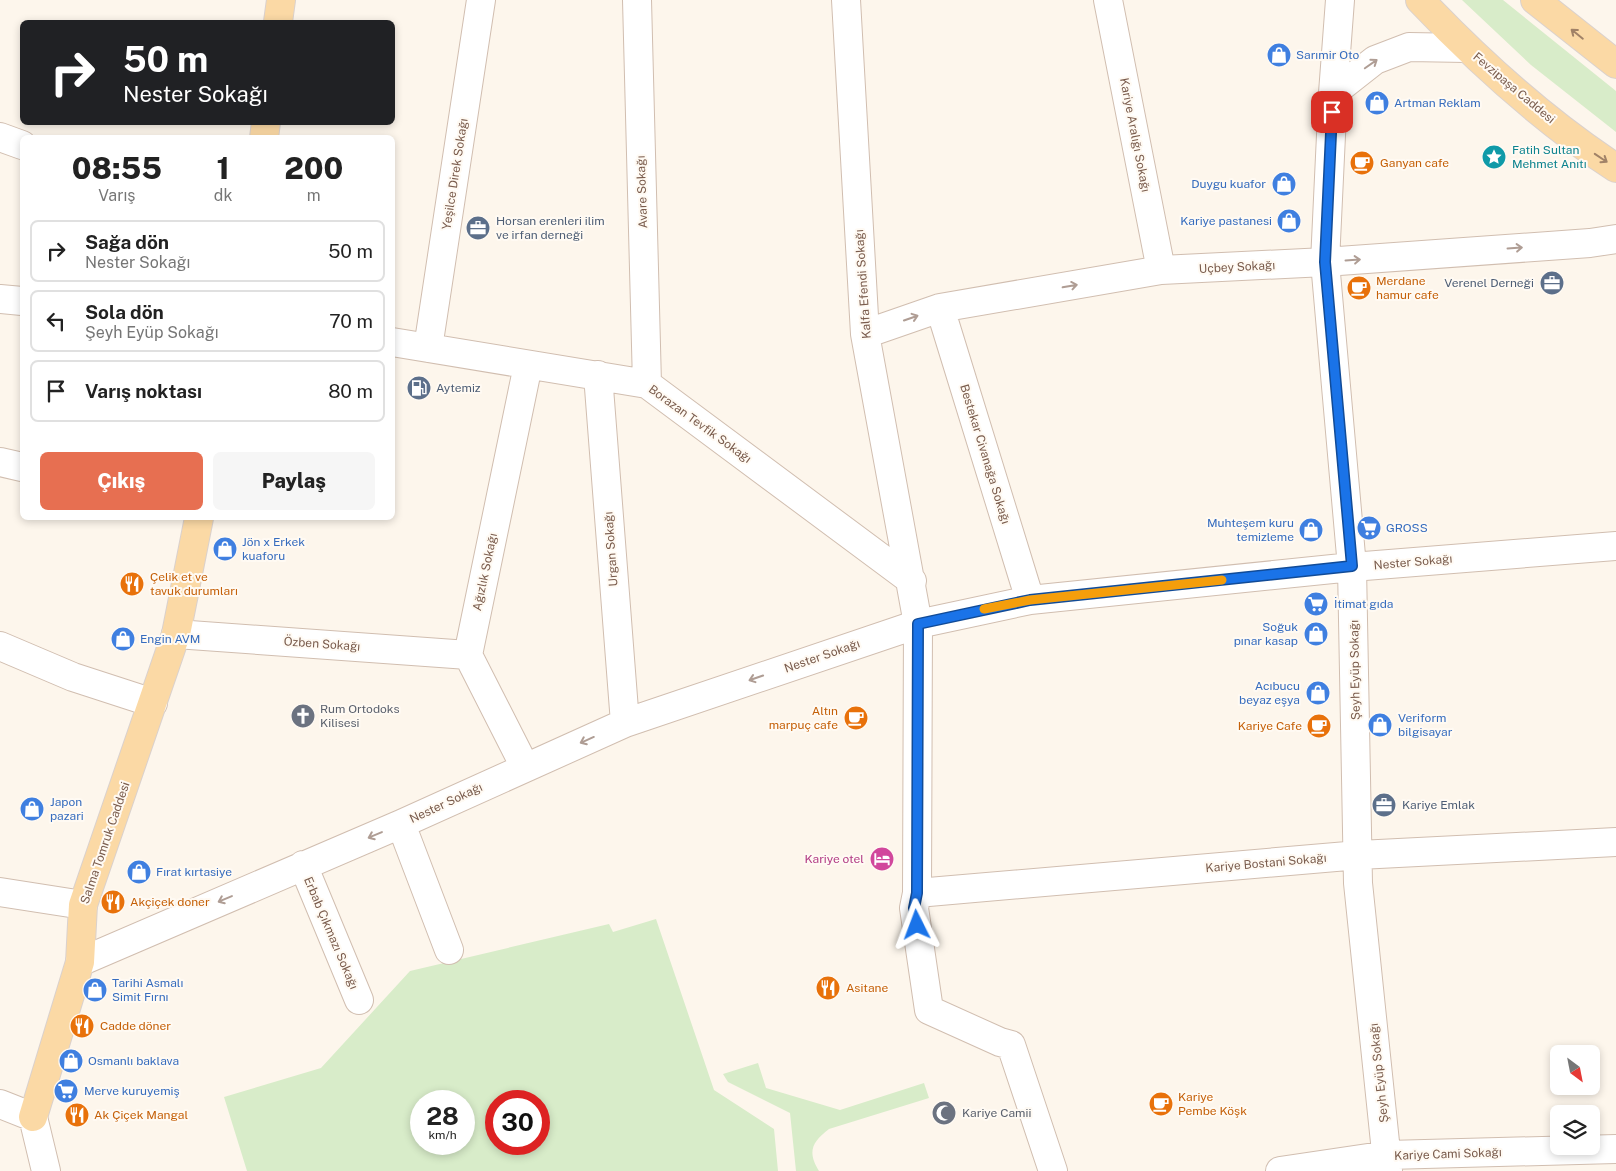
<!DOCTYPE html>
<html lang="tr">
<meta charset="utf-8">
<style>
:root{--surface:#fff;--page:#f6f6f6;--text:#222;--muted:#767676;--line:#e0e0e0;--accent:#e76f51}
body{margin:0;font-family:"Public Sans",sans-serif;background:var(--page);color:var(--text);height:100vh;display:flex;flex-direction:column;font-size:19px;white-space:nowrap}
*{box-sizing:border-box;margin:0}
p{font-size:16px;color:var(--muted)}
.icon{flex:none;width:28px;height:28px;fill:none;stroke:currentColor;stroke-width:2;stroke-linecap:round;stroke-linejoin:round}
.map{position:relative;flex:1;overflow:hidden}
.panel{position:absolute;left:20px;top:135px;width:375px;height:385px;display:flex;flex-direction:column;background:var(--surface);border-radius:8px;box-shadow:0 2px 8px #0003}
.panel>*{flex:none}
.banner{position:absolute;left:20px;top:20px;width:375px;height:105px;border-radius:8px;box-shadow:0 2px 8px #0003;background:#202124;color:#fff;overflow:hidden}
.needle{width:32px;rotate:148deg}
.buttons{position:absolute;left:1550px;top:1045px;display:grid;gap:10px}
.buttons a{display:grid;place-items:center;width:50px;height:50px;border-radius:8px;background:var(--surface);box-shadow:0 2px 8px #0003;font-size:25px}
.speed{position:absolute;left:410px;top:1090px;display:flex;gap:10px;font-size:25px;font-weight:700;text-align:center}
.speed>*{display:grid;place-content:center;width:65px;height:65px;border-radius:50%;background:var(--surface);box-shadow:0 2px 8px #0003;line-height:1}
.speed small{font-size:12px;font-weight:400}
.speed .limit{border:8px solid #d22;background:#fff;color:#111}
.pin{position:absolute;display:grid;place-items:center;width:42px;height:42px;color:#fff;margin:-21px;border-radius:10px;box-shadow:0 2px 8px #0006}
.me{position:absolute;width:55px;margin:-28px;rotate:357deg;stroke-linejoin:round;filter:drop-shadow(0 0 4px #0008)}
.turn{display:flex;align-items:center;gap:18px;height:105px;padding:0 20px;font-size:22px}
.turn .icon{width:65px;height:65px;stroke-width:2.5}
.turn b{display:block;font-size:35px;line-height:42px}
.eta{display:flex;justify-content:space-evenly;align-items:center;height:85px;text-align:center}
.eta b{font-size:30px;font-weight:800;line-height:35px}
.primary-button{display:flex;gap:10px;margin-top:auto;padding:10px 20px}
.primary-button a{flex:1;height:58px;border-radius:8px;background:var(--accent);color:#fff;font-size:20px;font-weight:800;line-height:58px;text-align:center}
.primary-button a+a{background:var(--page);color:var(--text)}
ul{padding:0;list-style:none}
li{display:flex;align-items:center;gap:15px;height:62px;margin:0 10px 8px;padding:0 10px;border:2px solid var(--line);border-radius:8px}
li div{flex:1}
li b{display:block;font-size:19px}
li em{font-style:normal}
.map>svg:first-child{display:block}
</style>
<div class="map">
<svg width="1616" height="1171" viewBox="0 0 1616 1171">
<rect width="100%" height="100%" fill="#fdf6ec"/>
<path fill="#d8ecc9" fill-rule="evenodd" d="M1462 0H1503L1616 91V132L1531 65Z
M656 919 714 1090 774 1129 778 1171H247L224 1097 321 1068 410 971 609 924 613 932ZM421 1101H464V1144H421ZM496 1101H539V1144H496Z
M758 1063 766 1088 840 1110 924 1083 929 1098 829 1129C812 1142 807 1152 819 1171H796L790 1113 728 1082 723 1074Z"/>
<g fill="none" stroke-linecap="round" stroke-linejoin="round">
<defs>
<path id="minor" d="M637 0 647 384
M846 0 865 334 918 624 917 893 914 908 929 1010 1000 1042 1011 1045 1053 1171
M1108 0 1161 270
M1340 0 1333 93 1325 262 1352 567 1358 883 1388 1171
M1333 93 1375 60 1409 47 1466 48
M0 137 22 145
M0 299 22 301
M940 308 1030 600
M865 334 940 308 1161 270 1325 262 1590 243 1616 239
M392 342 647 384 912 581
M428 348 481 0
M598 375 625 723
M0 462 22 467
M176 634 468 655
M0 646 73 677 153 703
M525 767 468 655 528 365
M401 824 449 950
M303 865 359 1000
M0 892 83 905
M917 893 1359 855 1616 842
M80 962 401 824 625 723 918 624 1030 600 1352 567 1616 546
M0 1104 33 1117 46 1171
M1280 1171 1388 1155 1616 1149"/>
<path id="major" d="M1420 0C1479 62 1544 121 1616 168
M1535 0 1616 64
M278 22 281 0
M264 138 266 122
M33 1117 80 962 83 905 176 634 199 518"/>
</defs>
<use href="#minor" stroke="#d1beb0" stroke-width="30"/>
<use href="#major" stroke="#dad1cd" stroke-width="30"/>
<use href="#minor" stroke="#fff" stroke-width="28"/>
<use href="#major" stroke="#fbd9a5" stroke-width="28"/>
</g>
<defs><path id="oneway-shaft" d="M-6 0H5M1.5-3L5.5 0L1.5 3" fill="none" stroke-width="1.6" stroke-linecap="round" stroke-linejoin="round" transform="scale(1.25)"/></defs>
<g stroke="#a18267">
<use href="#oneway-shaft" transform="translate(1577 34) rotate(-141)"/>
<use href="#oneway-shaft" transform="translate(1601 158) rotate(34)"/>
</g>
<g stroke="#af9d94">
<use href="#oneway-shaft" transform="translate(1371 64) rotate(-35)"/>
<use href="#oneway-shaft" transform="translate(1515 248) rotate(-4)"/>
<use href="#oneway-shaft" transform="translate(1353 260) rotate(-4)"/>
<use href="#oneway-shaft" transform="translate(1070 286) rotate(-10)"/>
<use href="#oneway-shaft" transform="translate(911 318) rotate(-19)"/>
<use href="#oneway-shaft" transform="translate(756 678) rotate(161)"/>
<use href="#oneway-shaft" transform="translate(587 740) rotate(156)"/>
<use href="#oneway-shaft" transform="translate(375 835) rotate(157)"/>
<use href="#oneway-shaft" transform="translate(225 899) rotate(157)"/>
</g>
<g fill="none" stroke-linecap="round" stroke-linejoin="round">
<defs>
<path id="route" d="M917 925 914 908 917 893 918 624 1030 600 1352 566 1325 262 1332 112"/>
</defs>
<use href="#route" stroke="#114b97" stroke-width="12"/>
<use href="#route" stroke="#1a73e8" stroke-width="9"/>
<path stroke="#f59e0b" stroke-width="9" d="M984 609 1030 600 1222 580"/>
</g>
<defs>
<symbol id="shop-disc" viewBox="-11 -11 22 22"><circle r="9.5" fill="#3f7fe0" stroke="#fffaf3"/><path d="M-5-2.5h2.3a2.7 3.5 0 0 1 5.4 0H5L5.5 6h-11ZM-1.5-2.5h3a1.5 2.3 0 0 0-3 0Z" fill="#fff"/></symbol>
<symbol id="sight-disc" viewBox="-11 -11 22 22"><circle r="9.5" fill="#0f9aa8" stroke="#fffaf3"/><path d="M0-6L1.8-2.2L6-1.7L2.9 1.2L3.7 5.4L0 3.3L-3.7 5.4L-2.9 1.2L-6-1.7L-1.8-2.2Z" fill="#fff"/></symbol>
<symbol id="cafe-disc" viewBox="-11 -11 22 22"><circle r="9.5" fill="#e8710a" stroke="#fffaf3"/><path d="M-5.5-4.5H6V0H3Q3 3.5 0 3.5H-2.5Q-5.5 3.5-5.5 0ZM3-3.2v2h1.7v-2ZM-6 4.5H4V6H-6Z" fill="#fff"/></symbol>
<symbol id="office-disc" viewBox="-11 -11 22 22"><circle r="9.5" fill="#5c6f8a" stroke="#fffaf3"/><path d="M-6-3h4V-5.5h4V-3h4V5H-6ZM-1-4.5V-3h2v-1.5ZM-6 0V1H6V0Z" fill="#fff"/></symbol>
<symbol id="fuel-disc" viewBox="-11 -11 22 22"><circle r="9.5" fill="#5c6f8a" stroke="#fffaf3"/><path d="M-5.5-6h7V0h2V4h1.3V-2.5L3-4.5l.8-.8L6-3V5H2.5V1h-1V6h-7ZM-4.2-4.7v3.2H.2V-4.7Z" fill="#fff"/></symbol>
<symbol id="supermarket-disc" viewBox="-11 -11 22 22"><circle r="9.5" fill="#3f7fe0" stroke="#fffaf3"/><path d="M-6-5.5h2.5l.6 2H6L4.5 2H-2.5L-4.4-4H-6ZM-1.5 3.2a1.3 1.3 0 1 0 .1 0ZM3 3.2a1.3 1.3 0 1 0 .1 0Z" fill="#fff"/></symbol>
<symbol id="restaurant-disc" viewBox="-11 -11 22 22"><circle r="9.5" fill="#e8710a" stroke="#fffaf3"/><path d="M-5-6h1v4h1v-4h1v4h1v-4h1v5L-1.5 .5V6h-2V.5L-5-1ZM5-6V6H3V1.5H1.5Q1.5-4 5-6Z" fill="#fff"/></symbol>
<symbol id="church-disc" viewBox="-11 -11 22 22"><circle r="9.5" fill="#6b7280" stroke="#fffaf3"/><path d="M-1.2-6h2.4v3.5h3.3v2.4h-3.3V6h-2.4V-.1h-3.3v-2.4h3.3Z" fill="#fff"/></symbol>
<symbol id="hotel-disc" viewBox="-11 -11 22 22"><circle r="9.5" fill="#d1479c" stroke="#fffaf3"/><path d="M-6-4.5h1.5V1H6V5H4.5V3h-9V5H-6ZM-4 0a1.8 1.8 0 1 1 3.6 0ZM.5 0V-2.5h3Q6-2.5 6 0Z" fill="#fff"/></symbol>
<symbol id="mosque-disc" viewBox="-11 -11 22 22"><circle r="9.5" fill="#6b7280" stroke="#fffaf3"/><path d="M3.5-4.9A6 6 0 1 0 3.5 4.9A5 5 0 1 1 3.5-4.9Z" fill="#fff"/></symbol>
</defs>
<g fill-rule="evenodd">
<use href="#shop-disc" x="1265" y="41" width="28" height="28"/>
<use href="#shop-disc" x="1363" y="89" width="28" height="28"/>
<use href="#sight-disc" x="1480" y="143" width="28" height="28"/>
<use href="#cafe-disc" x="1348" y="149" width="28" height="28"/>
<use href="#shop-disc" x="1270" y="170" width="28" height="28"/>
<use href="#shop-disc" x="1275" y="207" width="28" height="28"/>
<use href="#office-disc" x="464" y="214" width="28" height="28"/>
<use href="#office-disc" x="1538" y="269" width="28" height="28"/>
<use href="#cafe-disc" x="1345" y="274" width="28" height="28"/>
<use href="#fuel-disc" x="405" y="374" width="28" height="28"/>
<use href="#supermarket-disc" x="1355" y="514" width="28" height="28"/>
<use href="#shop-disc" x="1297" y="516" width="28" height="28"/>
<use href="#shop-disc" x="211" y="535" width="28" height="28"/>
<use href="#restaurant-disc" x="118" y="570" width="28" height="28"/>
<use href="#supermarket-disc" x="1302" y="590" width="28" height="28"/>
<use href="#shop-disc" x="1302" y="620" width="28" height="28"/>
<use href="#shop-disc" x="109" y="625" width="28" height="28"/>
<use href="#shop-disc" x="1304" y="679" width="28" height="28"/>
<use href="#church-disc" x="289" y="702" width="28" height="28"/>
<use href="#cafe-disc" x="842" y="704" width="28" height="28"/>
<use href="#shop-disc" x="1366" y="711" width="28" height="28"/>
<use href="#cafe-disc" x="1305" y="712" width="28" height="28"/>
<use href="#office-disc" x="1370" y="791" width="28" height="28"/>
<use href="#shop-disc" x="18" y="795" width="28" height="28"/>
<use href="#hotel-disc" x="868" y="845" width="28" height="28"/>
<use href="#shop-disc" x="125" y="858" width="28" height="28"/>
<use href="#restaurant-disc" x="99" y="888" width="28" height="28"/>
<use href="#restaurant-disc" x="814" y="974" width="28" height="28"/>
<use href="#shop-disc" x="81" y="976" width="28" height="28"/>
<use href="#restaurant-disc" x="68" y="1012" width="28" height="28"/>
<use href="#shop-disc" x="57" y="1047" width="28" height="28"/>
<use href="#supermarket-disc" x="52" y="1077" width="28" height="28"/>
<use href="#cafe-disc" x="1147" y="1090" width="28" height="28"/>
<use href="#mosque-disc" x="930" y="1099" width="28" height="28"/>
<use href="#restaurant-disc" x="63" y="1101" width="28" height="28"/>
</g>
<g text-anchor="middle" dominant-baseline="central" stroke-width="4" stroke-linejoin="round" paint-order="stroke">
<g font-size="12" fill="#366cbe" stroke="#fffaf3" text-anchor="start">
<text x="1296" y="55">Sarımir Oto</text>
<text x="1394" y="103">Artman Reklam</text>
<text x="1266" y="184" text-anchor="end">Duygu kuafor</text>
<text x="1272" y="221" text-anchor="end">Kariye pastanesi</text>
<text x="1294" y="523" text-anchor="end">Muhteşem kuru<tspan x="1294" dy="14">temizleme</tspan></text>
<text x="1386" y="528">GROSS</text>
<text x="242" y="542">Jön x Erkek<tspan x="242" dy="14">kuaforu</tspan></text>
<text x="1334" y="604">İtimat gıda</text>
<text x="1298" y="627" text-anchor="end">Soğuk<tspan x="1298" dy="14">pınar kasap</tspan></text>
<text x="140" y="639">Engin AVM</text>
<text x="1300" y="686" text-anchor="end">Acıbucu<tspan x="1300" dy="14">beyaz eşya</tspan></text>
<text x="1398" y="718">Veriform<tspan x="1398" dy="14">bilgisayar</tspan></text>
<text x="50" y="802">Japon<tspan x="50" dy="14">pazari</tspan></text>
<text x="156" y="872">Fırat kırtasiye</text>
<text x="112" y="983">Tarihi Asmalı<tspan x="112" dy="14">Simit Fırnı</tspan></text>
<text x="88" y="1061">Osmanlı baklava</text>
<text x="84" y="1091">Merve kuruyemiş</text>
</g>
<g font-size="12" fill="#7a5c4d" stroke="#fffaf3">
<text transform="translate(1514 88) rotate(40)">Fevzipaşa Caddesi</text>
<text transform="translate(1135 135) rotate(79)">Kariye Aralığı Sokağı</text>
<text transform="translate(455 174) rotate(-81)">Yeşilce Direk Sokağı</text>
<text transform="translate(642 192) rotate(-92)">Avare Sokağı</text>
<text transform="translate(1237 267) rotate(-3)">Uçbey Sokağı</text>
<text transform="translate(863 284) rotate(-94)">Kalfa Efendi Sokağı</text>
<text transform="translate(700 424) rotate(36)">Borazan Tevfik Sokağı</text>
<text transform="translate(985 454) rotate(73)">Bestekar Civanağa Sokağı</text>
<text transform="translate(611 549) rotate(-94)">Urgan Sokağı</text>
<text transform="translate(1413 562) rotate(-5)">Nester Sokağı</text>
<text transform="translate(485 572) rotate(-78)">Ağızlık Sokağı</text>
<text transform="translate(322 644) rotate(4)">Özben Sokağı</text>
<text transform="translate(822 656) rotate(-19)">Nester Sokağı</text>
<text transform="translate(1355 670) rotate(-91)">Şeyh Eyüp Sokağı</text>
<text transform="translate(446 803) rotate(-25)">Nester Sokağı</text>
<text transform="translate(105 843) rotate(-71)">Salma Tomruk Caddesi</text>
<text transform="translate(1266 863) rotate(-5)">Kariye Bostani Sokağı</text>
<text transform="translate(331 933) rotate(67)">Erbab Çıkmazı Sokağı</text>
<text transform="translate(1379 1073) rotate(-96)">Şeyh Eyüp Sokağı</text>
<text transform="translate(1448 1154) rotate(-2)">Kariye Cami Sokağı</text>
</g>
<g font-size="12" fill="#0d838f" stroke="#fffaf3" text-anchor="start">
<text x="1512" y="150">Fatih Sultan<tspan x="1512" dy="14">Mehmet Anıtı</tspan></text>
</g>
<g font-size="12" fill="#c56008" stroke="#fffaf3" text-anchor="start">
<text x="1380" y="163">Ganyan cafe</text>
<text x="1376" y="281">Merdane<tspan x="1376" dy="14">hamur cafe</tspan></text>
<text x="150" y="577">Çelik et ve<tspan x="150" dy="14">tavuk durumları</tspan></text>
<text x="838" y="711" text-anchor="end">Altın<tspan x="838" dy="14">marpuç cafe</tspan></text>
<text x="1302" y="726" text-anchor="end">Kariye Cafe</text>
<text x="130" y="902">Akçiçek doner</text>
<text x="846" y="988">Asitane</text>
<text x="100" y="1026">Cadde döner</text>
<text x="1178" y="1097">Kariye<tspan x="1178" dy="14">Pembe Köşk</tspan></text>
<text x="94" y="1115">Ak Çiçek Mangal</text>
</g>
<g font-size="12" fill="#4e5e75" stroke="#fffaf3" text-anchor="start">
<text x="496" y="221">Horsan erenleri ilim<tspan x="496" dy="14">ve irfan derneği</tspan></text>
<text x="1534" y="283" text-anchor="end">Verenel Derneği</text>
<text x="436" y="388">Aytemiz</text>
<text x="1402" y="805">Kariye Emlak</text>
</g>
<g font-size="12" fill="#5b616d" stroke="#fffaf3" text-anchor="start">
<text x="320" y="709">Rum Ortodoks<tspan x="320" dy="14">Kilisesi</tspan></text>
<text x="962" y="1113">Kariye Camii</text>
</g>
<g font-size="12" fill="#b23c85" stroke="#fffaf3" text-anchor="end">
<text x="864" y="859">Kariye otel</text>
</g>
</g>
</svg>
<div class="buttons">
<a><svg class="needle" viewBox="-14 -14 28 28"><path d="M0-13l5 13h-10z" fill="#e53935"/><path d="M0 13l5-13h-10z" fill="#767676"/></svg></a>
<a><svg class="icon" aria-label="layers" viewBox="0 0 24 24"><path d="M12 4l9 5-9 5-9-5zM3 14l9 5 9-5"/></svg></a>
</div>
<div class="speed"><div>28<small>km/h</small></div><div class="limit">30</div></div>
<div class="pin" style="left:1332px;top:112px;background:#d93025"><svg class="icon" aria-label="arrive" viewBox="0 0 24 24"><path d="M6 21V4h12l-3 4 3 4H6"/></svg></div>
<svg class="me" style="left:917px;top:925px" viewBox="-20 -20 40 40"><path d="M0-17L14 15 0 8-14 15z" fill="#1a73e8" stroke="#fff" stroke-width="4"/></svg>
<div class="banner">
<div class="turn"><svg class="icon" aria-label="right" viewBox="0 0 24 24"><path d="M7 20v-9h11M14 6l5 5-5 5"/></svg><div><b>50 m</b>Nester Sokağı</div></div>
</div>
<section class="panel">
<div class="eta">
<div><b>08:55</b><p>Varış</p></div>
<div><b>1</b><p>dk</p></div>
<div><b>200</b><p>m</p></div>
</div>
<ul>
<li><svg class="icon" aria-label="right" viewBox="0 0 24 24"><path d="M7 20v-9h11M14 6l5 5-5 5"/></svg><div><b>Sağa dön</b><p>Nester Sokağı</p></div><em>50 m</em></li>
<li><svg class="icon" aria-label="left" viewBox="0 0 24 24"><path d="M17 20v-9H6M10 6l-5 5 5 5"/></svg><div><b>Sola dön</b><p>Şeyh Eyüp Sokağı</p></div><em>70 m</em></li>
<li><svg class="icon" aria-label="arrive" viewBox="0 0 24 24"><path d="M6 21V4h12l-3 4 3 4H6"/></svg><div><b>Varış noktası</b></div><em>80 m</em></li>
</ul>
<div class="primary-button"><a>Çıkış</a><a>Paylaş</a></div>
</section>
</div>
